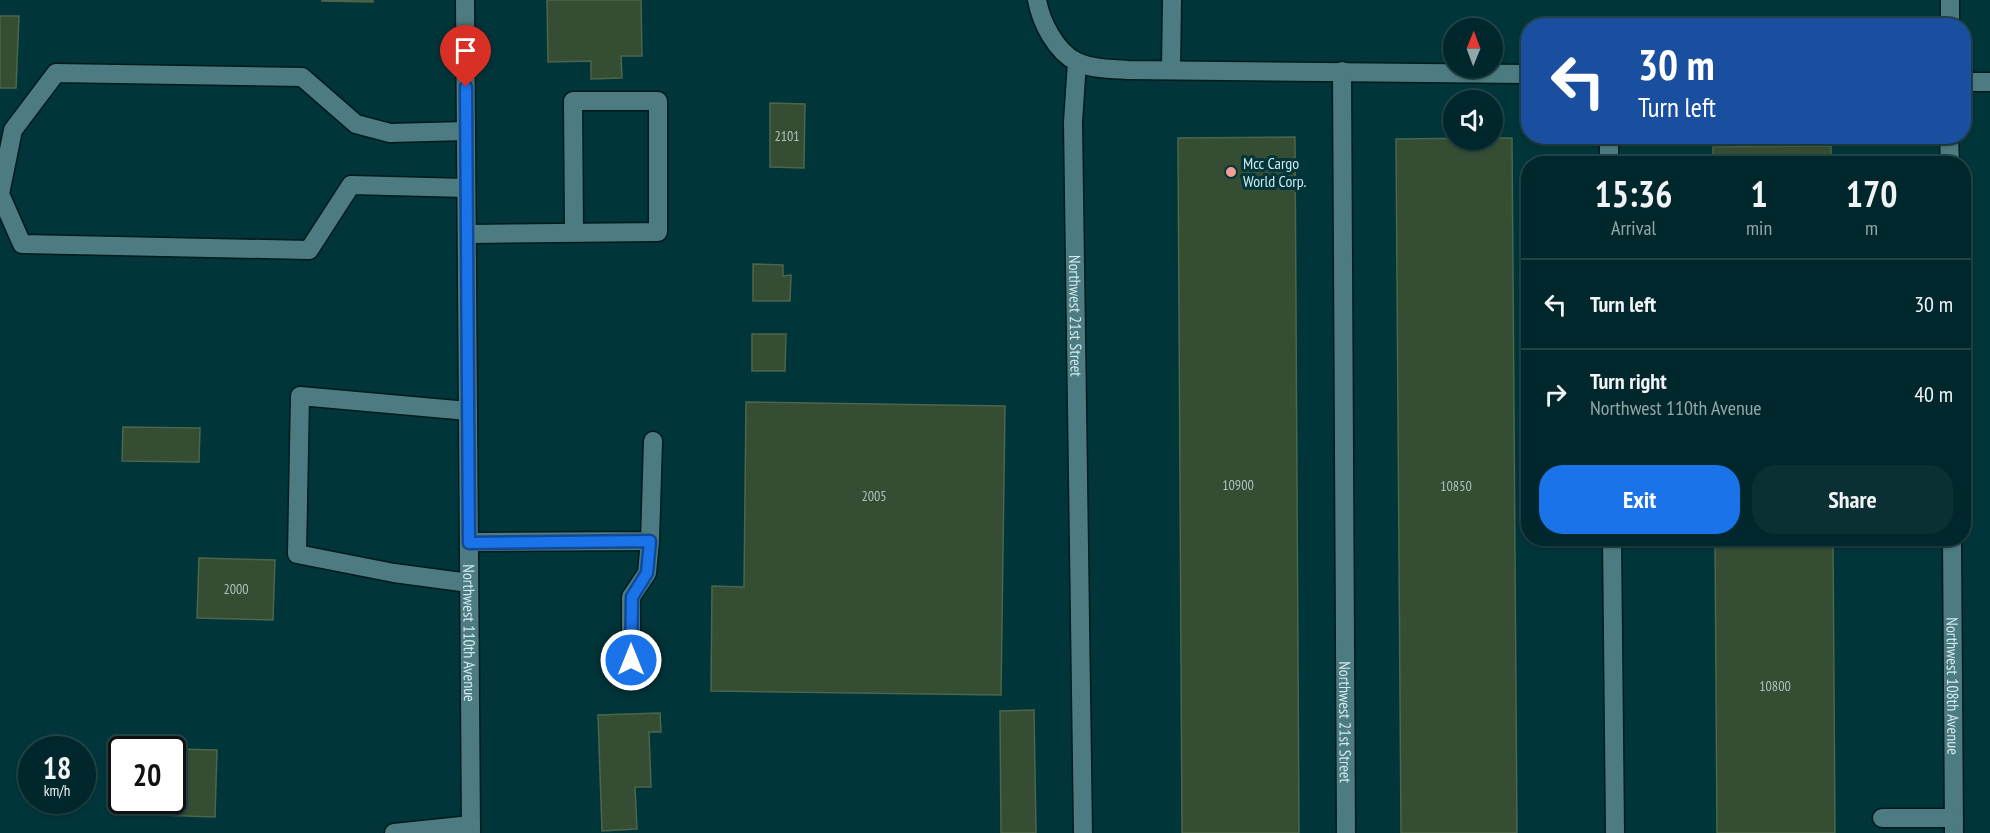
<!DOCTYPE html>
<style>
:root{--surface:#00282c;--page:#0a3034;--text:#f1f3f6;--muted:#95a6a9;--line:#224448;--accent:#1a73e8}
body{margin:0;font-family:"PT Sans Narrow",sans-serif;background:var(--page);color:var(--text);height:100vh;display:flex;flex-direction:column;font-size:22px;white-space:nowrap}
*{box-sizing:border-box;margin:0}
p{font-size:20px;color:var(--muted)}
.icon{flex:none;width:33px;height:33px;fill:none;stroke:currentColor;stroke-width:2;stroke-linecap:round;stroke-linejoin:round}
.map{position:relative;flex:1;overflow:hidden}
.details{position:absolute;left:1521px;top:156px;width:450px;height:390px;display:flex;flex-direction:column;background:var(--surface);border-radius:24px;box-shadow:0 2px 4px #0004,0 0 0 2px var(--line)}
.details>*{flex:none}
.hud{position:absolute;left:1521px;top:18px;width:450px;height:126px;border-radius:24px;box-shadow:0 2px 4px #0004,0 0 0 2px var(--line);background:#1a4fa0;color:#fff;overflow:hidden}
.needle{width:39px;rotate:1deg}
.buttons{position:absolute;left:1443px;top:18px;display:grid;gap:12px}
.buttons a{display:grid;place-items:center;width:60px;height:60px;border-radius:50%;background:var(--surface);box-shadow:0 2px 4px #0004,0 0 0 2px var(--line);font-size:30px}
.speed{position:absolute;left:18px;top:736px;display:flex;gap:12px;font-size:30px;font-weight:700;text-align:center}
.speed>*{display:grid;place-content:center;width:78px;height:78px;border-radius:50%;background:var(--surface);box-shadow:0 2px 4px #0004,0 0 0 2px var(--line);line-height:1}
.speed small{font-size:15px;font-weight:400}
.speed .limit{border:3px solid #111;border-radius:9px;background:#fff;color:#111}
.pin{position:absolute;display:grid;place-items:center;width:51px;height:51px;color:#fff;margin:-62px -26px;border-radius:50% 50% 50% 0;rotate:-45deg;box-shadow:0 0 6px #0007}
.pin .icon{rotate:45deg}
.me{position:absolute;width:66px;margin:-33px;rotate:0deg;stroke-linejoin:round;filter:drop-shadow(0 0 4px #0008)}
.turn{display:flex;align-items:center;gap:21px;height:126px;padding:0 18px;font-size:27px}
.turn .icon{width:78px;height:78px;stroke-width:2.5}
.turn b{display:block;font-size:42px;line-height:51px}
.eta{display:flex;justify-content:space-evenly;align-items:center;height:102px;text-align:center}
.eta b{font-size:36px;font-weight:700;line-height:42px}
.action{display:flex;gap:12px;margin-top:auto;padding:12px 18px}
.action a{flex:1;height:69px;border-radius:24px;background:var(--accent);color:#fff;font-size:24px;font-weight:700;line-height:69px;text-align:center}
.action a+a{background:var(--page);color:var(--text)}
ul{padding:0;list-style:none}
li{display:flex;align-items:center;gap:18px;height:90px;padding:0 18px;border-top:2px solid var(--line)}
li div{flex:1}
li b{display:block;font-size:22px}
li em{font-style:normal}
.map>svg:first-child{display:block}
</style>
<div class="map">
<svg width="1990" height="833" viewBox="0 0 1990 833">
<rect width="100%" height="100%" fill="#00353a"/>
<path fill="#344d33" stroke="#4c664b" stroke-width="1.5" d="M322 0H373V2L322 1Z
M547 0H641L642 56H621L622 78 591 79V61L548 62Z
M0 16H19L16 88H0Z
M770 103 805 104 804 168 770 167Z
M1295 137 1299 833H1182L1178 138Z
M1492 138H1512L1517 833H1401L1396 139Z
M1831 146V164H1713V147Z
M753 264 783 265V276L791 275 790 301H753Z
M752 334H786L785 371H752Z
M746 402 1005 406 1001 695 711 691 712 586 744 587Z
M123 427 200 428 199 462 122 461Z
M1715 538H1833L1835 833H1717Z
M199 558 275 560 273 620 197 618Z
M1034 710 1036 833H1001L1000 711Z
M660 713 661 732H649L651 787H635L637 829 602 831 598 715Z
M132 748 217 750 215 817 130 814 131 801H172V750H132Z"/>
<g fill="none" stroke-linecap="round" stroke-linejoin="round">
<defs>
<g id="minor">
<path id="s1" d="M465 0 471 833"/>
<path d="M1037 0C1041 22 1056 52 1077 62 1092 69 1112 69 1128 70L1528 74"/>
<path d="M1950 26V0"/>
<path id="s2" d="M1077 62 1073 122 1083 833"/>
<path d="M1171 70 1172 0"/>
<path id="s3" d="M1342 71 1346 833"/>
<path d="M1964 82H1990"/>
<path d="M466 131 390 133 356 124 302 77 56 73 13 130 0 194 22 244 309 250 351 185 466 188"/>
<path d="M1609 136V164"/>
<path d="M1949 136 1950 164"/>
<path d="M467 234 658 232V101H573L574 232"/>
<path d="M468 411 300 396 297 554 394 573 469 583"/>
<path d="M1612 538 1615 833"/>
<path id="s4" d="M1952 538 1954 833"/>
<path d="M469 542 650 541 653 441"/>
<path d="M631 660V597L647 573 650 541"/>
<path d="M1882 818H1954"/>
<path d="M394 833 471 825"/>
</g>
</defs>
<use href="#minor" stroke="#021a1c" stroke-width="21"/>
<use href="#minor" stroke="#4c7c81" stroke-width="18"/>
</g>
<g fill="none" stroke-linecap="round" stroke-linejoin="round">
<defs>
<path id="route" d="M466 87 469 543 650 541 647 573 632 597 631 660"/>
</defs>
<use href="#route" stroke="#114b97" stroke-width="15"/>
<use href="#route" stroke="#1a73e8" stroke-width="10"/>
</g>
<circle fill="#f59c96" stroke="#00353a" stroke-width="2" cx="1231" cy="172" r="6"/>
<g text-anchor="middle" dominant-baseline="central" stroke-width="6" stroke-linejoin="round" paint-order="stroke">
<g font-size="14" fill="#aac3be">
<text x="787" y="136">2101</text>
<text x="1238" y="485">10900</text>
<text x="1456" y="486">10850</text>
<text x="874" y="496">2005</text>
<text x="236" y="589">2000</text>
<text x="1775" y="686">10800</text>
</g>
<g font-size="16" fill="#d1eaec" stroke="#00353a" text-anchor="start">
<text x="1243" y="163">Mcc Cargo<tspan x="1243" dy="18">World Corp.</tspan></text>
</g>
<g font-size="16" fill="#d1eaec" stroke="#00353a">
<text stroke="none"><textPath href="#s2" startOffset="254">Northwest 21st Street</textPath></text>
<text stroke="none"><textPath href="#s1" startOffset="633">Northwest 110th Avenue</textPath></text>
<text stroke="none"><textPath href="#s4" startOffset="148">Northwest 108th Avenue</textPath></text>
<text stroke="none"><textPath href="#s3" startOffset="651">Northwest 21st Street</textPath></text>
</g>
</g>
</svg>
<div class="buttons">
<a><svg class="needle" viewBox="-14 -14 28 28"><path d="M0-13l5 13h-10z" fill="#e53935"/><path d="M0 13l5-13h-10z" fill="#95a6a9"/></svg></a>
<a><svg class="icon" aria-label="sound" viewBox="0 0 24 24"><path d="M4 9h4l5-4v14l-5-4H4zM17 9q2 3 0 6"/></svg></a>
</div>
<div class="speed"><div>18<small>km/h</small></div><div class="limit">20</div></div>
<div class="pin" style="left:466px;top:87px;background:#d93025"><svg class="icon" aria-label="arrive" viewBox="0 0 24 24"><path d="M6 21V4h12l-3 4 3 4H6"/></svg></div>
<svg class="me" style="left:631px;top:660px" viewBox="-20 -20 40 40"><circle r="17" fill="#1a73e8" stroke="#fff" stroke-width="3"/><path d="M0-11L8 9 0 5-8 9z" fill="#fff"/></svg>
<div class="hud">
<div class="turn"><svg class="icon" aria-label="left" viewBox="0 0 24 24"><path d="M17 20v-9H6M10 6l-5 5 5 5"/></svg><div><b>30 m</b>Turn left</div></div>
</div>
<section class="details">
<div class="eta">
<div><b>15:36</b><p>Arrival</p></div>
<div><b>1</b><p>min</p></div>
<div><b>170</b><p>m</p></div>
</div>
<ul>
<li><svg class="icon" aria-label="left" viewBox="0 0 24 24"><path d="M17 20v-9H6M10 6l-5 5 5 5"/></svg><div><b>Turn left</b></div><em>30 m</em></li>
<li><svg class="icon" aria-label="right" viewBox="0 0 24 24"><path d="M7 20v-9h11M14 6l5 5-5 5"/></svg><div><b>Turn right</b><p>Northwest 110th Avenue</p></div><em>40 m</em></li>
</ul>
<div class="action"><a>Exit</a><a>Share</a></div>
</section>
</div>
